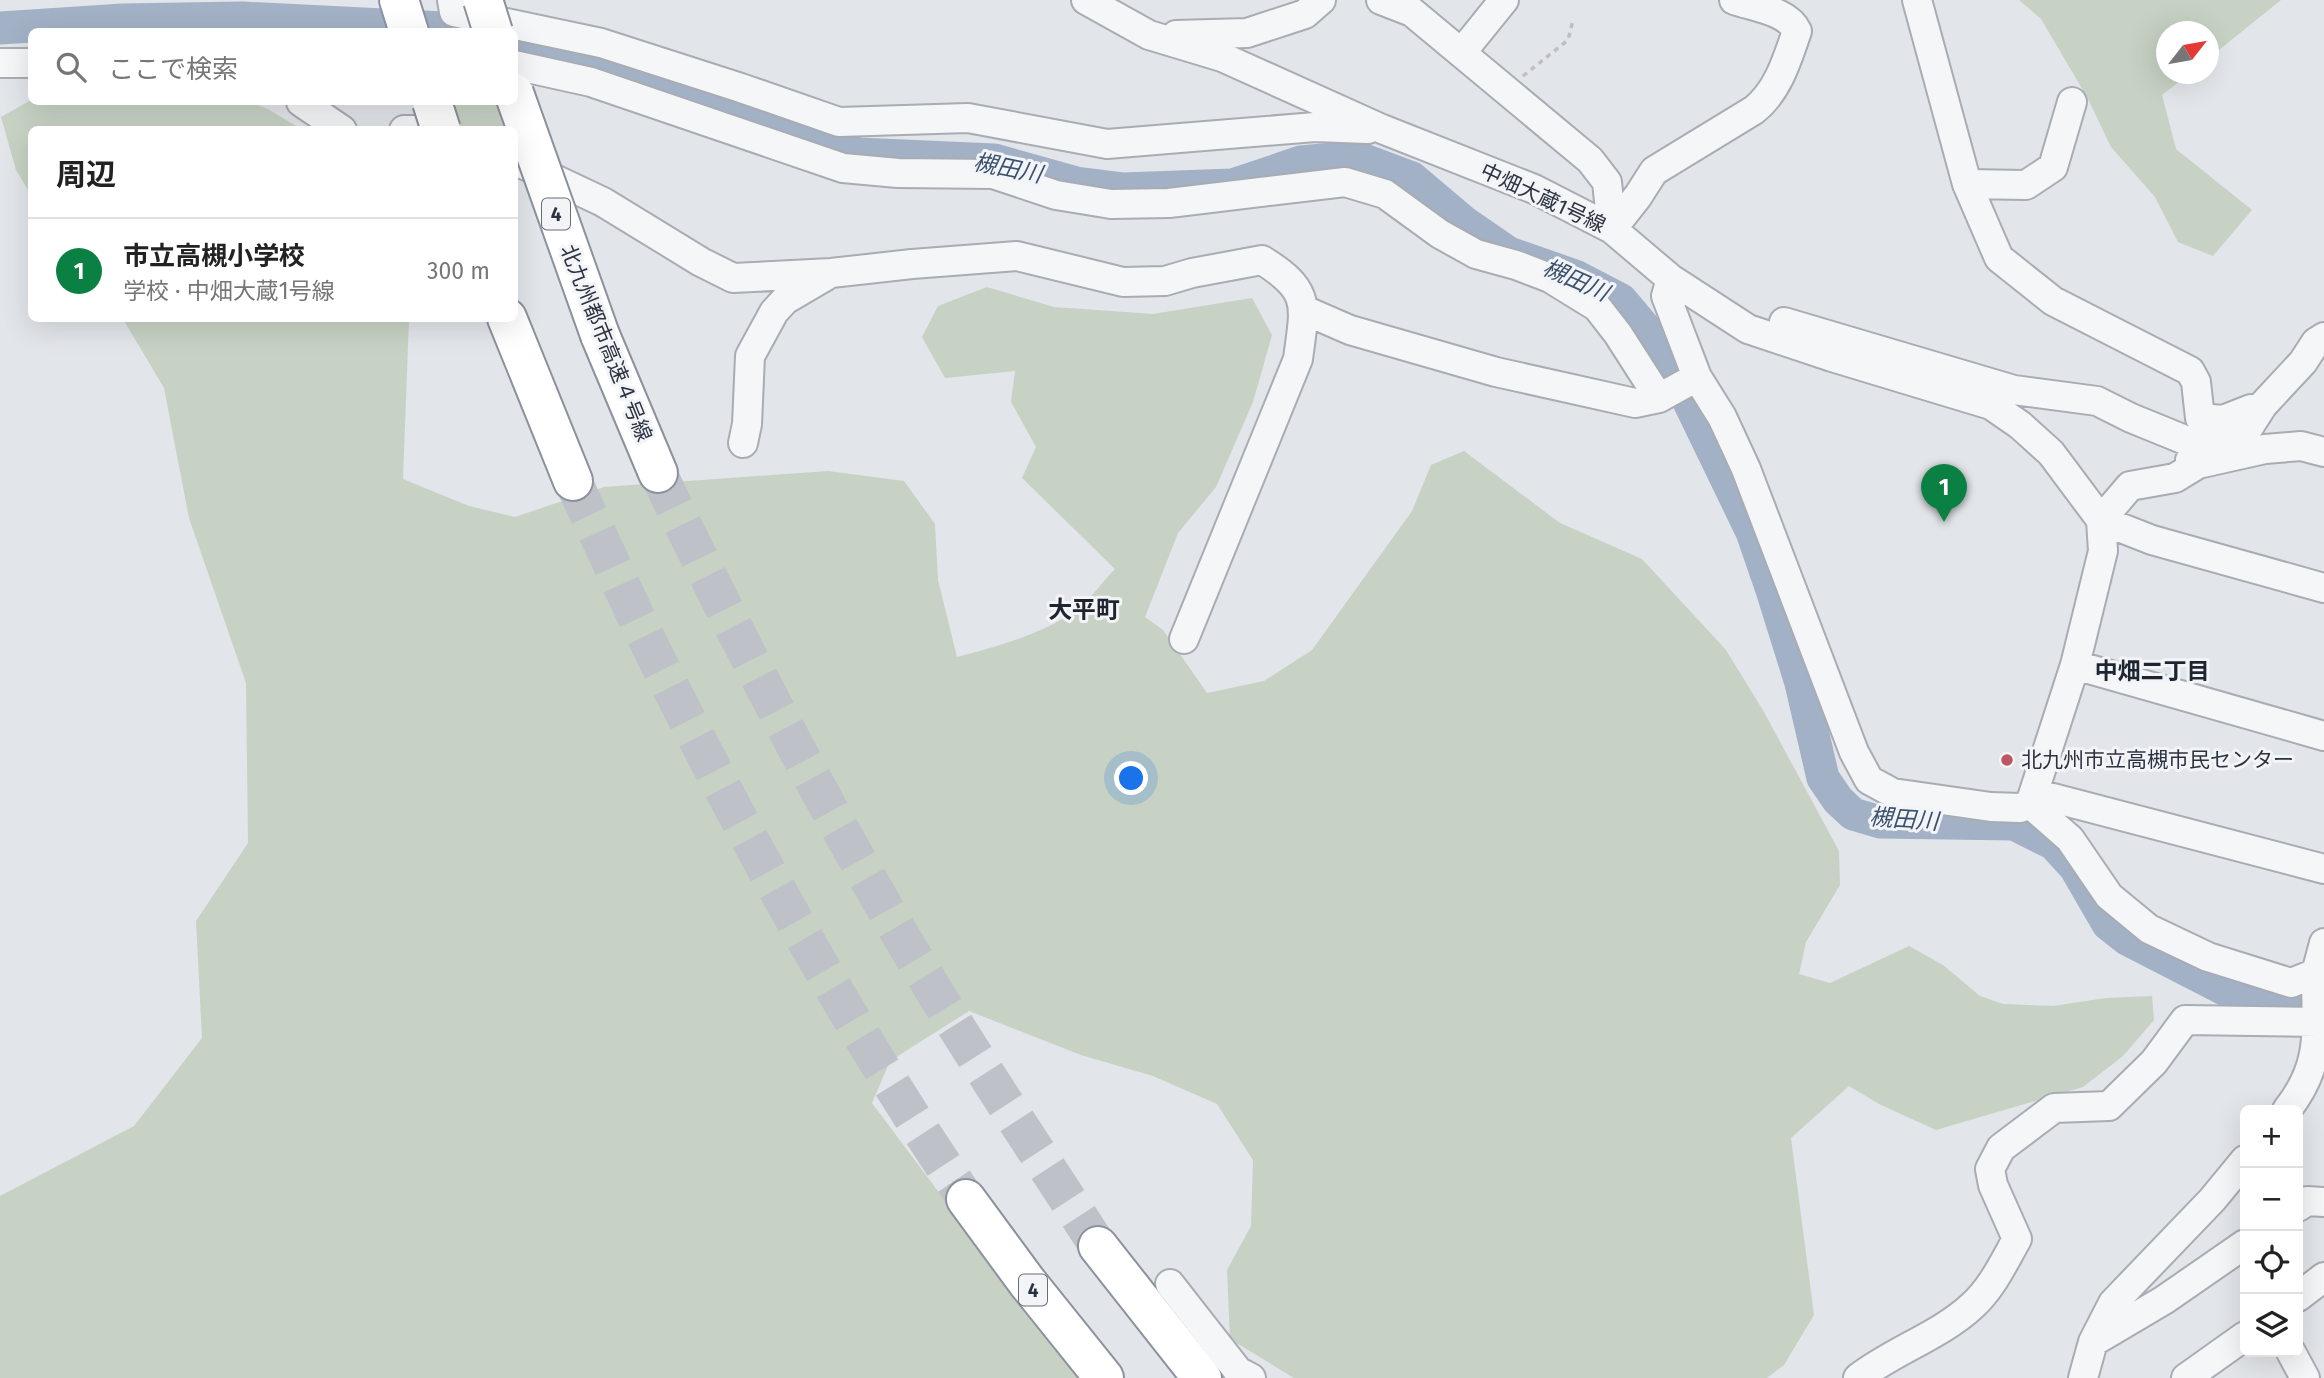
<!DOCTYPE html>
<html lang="ja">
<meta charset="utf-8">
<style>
:root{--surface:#fff;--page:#f2f2f2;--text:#222;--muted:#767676;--line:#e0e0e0;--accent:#0b8043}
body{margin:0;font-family:"Fira Sans","Noto Sans JP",sans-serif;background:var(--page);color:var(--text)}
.controls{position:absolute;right:21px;bottom:21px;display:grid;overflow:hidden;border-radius:10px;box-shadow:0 7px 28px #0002}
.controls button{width:63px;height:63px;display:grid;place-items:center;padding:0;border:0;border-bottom:2px solid var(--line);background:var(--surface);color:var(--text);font:35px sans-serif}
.compass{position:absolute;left:2156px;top:21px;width:63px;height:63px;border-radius:50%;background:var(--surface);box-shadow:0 7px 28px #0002;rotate:59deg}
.you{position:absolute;left:1132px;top:779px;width:24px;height:24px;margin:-18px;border:5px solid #fff;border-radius:50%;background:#1a73e8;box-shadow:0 0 0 10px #1a73e833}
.badge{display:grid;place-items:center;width:46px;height:46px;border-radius:50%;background:var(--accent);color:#fff;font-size:23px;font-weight:700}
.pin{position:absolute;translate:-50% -58px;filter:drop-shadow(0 2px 4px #0008)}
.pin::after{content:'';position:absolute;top:37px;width:24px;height:21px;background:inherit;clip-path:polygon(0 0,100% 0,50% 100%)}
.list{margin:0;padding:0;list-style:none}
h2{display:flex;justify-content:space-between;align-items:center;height:91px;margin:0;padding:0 28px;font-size:30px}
h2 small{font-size:23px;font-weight:400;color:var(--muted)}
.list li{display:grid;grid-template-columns:46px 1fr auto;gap:21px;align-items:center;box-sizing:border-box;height:105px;padding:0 28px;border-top:2px solid var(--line)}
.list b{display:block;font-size:26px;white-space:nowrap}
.list p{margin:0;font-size:23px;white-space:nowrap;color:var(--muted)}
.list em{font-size:23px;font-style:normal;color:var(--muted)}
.icon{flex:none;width:38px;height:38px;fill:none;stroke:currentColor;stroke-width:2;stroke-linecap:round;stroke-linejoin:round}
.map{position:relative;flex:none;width:2324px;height:1378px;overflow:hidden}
.search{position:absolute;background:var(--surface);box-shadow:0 7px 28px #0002;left:28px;top:28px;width:490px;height:77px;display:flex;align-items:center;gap:18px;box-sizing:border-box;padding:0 24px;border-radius:10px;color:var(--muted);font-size:26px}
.panel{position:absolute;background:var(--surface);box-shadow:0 7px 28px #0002;left:28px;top:126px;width:490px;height:196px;border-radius:10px}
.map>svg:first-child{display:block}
.green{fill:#c7d2c4}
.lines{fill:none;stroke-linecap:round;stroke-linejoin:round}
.river{stroke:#a2b1c5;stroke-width:33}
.highway-tunnel{stroke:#bec1c7;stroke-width:38;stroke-dasharray:38 19;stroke-linecap:butt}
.minor-casing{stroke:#a8acb3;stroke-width:32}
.highway-casing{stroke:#8b929e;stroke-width:42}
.path{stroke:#bdbfc4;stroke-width:3.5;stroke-dasharray:5 5;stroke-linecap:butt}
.minor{stroke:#f5f6f8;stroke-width:28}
.highway{stroke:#fff;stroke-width:38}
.highway-bridge-casing{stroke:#8b929e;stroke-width:42;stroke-linecap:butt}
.highway-bridge{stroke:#fff;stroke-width:38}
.poi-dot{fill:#bf5762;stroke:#f2f4f7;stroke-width:2.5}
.labels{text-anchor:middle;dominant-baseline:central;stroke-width:6;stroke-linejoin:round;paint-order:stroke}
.shield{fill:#f2f4f7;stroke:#676c76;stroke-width:2}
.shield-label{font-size:19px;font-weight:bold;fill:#2c323f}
.street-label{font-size:21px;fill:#2c323f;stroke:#f2f4f7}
.poi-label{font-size:21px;fill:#2c323f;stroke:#f2f4f7;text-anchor:start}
.water-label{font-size:23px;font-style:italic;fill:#3b506e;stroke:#f2f4f7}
.neighbourhood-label{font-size:23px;font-weight:bold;fill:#1e2430;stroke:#f2f4f7}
.quarter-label{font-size:24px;font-weight:bold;fill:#1e2430;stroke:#f2f4f7}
</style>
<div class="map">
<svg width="2324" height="1378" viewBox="0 0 2324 1378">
<rect width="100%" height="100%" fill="#e2e5e9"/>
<!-- green -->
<path class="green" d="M2019 0H2281L2209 58 2208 32H2166V74H2189L2162 95 2176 149 2252 210 2213 256 2178 242 2155 197 2111 147 2087 97 2041 19Z
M31 100 32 102H248L268 109 301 129 32 130 31 195 16 170 1 117Z
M445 102H503L511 129H463L454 125Z
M987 287 1054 307 1153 314 1252 298 1272 335 1253 402 1216 487 1178 533 1145 617 1163 630 1207 693 1264 681 1312 650 1412 511 1431 465 1464 451 1560 523 1642 559 1726 650 1764 712 1839 851 1840 885 1806 942 1799 974 1830 983 1909 946 1943 965 1980 996 2003 1004 2053 1006 2106 998 2152 996 2154 1020 2123 1056 2083 1087 1936 1130 1879 1104 1849 1086 1791 1138 1814 1315 1784 1365 1767 1378H1294L1230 1339 1227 1270 1251 1226 1253 1160 1217 1104 1153 1076 1081 1055 969 1011 890 1061 872 1103 1078 1378H0V1196L134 1126 202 1038 196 921 248 843 246 683 189 518 164 388 123 319H409L403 479 469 506 515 517 604 487 828 471 904 481 935 524 938 580 957 657C996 647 1051 632 1082 605 1094 595 1104 580 1115 569L1022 478 1036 447 1011 402 1015 371 945 378 922 337 938 306Z"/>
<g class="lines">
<!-- river -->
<path class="river" d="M0 28 123 20 243 18 443 28 458 32
M514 45 663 83 858 154 994 160 1076 183 1124 189 1233 185 1301 162 1356 157 1412 178 1464 222 1509 253 1575 276 1621 300 1665 352 1752 532 1773 593 1801 683 1823 778 1838 800 1853 814 1880 822 2014 824 2054 844 2075 867 2108 924 2127 939 2234 994 2297 1007 2324 994"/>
<!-- highway-tunnel -->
<path class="highway-tunnel" d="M658 473C732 628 810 780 897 929 960 1037 1030 1141 1098 1246
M573 481C602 542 629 604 659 664 751 848 850 1028 966 1199"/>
<defs>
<path id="minor" d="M452 0 454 12 601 43 741 88 839 122 968 118 1107 144 1315 127 1368 129
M1086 0 1149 35 1222 57 1382 129 1534 189 1612 229 1671 279 1748 329 1832 357 1991 405 2020 425 2051 453 2101 520 2152 540 2324 588
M1381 0 1412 12 1590 160 1607 182 1612 229
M1917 0 1967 184 1999 258 2053 301 2190 371 2196 382 2200 418 2223 420 2251 409
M1176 35 1247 33 1305 14 1321 0
M1462 52 1504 0
M0 63H32
M514 65 591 82 843 168 898 173 993 174 1056 195 1111 204 1169 203 1345 182 1385 194 1440 234 1476 254 1516 265 1550 278 1597 307 1618 334 1659 398
M301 102 342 130
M404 130H428
M514 160 603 202 701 262 733 278 831 273 912 264 1017 256 1123 282 1165 281 1192 273 1262 260C1312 291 1305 305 1298 359L1184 639
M1967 184 2026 185 2053 167 2072 102
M1612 229 1638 196 1654 171 1754 110C1778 91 1787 60 1797 31 1788 11 1754 7 1734 0
M1671 279 1666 296 1697 377 1722 417 1746 469 1854 752 1869 780 1893 793 1991 807 2020 808 2030 804
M1304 310 1350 330 1496 372 1635 403 1659 398 1697 377
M1784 322 2014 390 2097 401 2131 418 2190 442 2210 443 2249 427 2263 405 2303 362 2316 342 2324 337
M743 443 747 424 750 356 774 312 785 300 826 276
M2190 460 2198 464 2265 449 2301 446 2324 452
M2075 665 2324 736
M2034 793 2324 869
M2030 804 2075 665 2103 551 2101 520 2130 486 2175 478 2198 464
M2030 804 2070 839 2109 896 2149 929 2208 957 2291 983 2316 973 2324 943
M2287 1110C2324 1063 2316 1029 2316 973L2324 964
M2298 1207 2307 1201 2324 1202
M1170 1284 1238 1371 1251 1378
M2298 1297 2324 1277
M2093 1342 2164 1300 2245 1244
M2291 1352 2305 1378
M1858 1378C1893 1351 1941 1335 1972 1306 1992 1288 2004 1262 2017 1239L1993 1185 1990 1169 2001 1148 2054 1108 2109 1106 2154 1062 2185 1020 2317 1022
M2083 1378 2093 1342 2113 1303 2212 1200 2245 1160
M2186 1378 2245 1336"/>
<path id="highway" d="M399 0 409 32
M507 318 573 481
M600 335 658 473
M966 1199 1027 1282 1104 1378
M1098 1246 1202 1378"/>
</defs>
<!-- minor casing -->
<use href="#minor" class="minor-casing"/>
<!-- highway casing -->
<use href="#highway" class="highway-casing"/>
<!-- path -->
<path class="path" d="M1523 76 1568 40 1573 20"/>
<!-- minor -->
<use href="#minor" class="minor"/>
<!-- highway -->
<use href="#highway" class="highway"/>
<defs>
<path id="highway-bridge" d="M483 0 493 32
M514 93 600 335
M432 102 441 130"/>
</defs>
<!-- highway-bridge casing -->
<use href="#highway-bridge" class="highway-bridge-casing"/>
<!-- highway-bridge -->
<use href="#highway-bridge" class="highway-bridge"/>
</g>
<!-- markers -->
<circle class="poi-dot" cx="2007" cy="760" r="7"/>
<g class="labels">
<!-- shield labels -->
<g class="shield">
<rect x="542" y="198.5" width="28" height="31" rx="5"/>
<rect x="1019" y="1274.5" width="28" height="31" rx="5"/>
</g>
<g class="shield-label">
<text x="556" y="214">4</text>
<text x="1033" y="1290">4</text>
</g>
<!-- street labels -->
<g class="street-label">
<text transform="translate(1543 198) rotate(25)">中畑大蔵1号線</text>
<text transform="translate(606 343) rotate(68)">北九州都市高速４号線</text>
</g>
<!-- poi labels -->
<g class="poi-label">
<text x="2021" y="760">北九州市立高槻市民センター</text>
</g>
<!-- water labels -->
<g class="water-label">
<text transform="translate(1008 168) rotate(11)">槻田川</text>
<text transform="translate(1576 280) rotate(24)">槻田川</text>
<text transform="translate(1904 819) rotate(4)">槻田川</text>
</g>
<!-- neighbourhood labels -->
<g class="neighbourhood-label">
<text x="2152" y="671">中畑二丁目</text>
</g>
<!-- quarter labels -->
<g class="quarter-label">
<text x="1084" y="610">大平町</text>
</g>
</g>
</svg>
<div class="controls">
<button>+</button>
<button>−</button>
<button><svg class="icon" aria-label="locate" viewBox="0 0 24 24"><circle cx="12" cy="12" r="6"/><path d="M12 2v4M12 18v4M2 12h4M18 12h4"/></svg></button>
<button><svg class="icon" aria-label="layers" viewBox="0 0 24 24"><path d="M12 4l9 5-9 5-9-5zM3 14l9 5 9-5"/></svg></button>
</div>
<svg class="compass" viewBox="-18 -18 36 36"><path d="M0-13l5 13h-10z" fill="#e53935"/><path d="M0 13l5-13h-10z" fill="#767676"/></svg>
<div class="you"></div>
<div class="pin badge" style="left:1944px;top:522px">1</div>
<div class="search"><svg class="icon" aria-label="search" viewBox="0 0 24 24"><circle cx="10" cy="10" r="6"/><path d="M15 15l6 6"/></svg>ここで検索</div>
<section class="panel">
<h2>周辺<small></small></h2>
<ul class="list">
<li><span class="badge">1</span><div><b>市立高槻小学校</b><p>学校 · 中畑大蔵1号線</p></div><em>300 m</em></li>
</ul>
</section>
</div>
